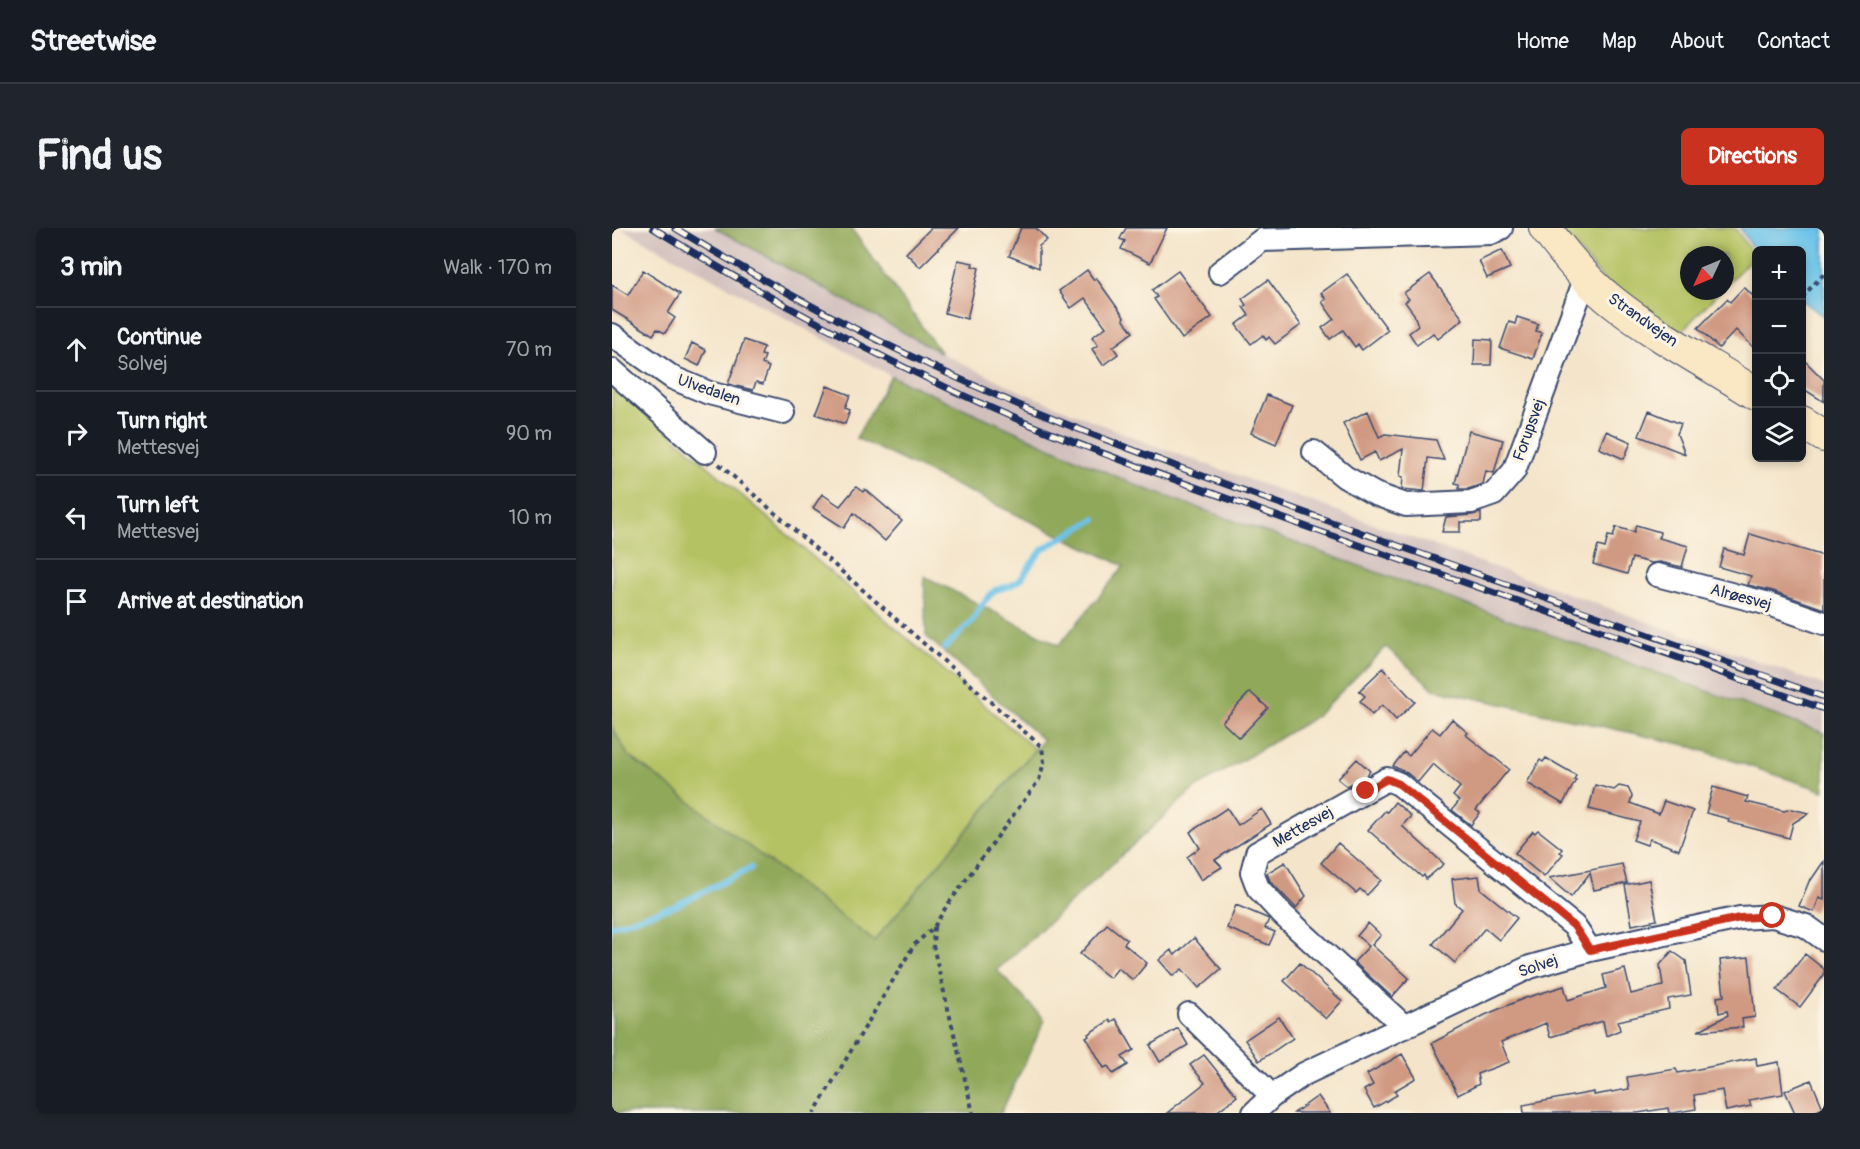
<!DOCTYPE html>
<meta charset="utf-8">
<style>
:root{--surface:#171b24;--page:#20242c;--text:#f1f3f6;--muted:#9ea1a6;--line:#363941;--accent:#c8321e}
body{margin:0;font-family:Pangolin,sans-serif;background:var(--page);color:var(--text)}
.controls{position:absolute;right:18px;top:18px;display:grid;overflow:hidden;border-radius:9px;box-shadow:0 3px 9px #0003}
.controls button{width:54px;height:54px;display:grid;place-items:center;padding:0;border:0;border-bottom:2px solid var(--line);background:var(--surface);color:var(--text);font:30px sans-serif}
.compass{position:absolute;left:1068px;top:18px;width:54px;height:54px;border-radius:50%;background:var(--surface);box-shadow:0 3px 9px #0003;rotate:226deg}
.stop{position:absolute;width:18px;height:18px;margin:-14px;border:4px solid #c8321e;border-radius:50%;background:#fff}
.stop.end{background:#c8321e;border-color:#fff;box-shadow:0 2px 6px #0008}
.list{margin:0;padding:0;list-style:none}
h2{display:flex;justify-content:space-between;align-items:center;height:78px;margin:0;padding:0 24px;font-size:26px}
h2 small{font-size:20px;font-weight:400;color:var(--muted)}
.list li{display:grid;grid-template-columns:39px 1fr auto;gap:18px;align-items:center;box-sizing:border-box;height:84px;padding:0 24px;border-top:2px solid var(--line)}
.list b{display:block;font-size:22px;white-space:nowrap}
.list p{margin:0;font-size:20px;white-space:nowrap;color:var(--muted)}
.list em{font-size:20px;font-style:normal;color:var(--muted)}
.icon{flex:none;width:33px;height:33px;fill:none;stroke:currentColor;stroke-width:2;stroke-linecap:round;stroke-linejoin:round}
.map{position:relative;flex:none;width:1212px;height:885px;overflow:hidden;border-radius:9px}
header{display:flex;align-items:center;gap:36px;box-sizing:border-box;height:84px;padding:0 30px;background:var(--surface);border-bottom:2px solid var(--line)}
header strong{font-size:28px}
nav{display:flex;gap:33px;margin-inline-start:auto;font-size:21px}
.intro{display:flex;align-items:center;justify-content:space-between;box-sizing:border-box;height:144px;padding:0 36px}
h1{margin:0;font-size:42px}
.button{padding:15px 27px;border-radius:9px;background:var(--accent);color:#fff;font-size:21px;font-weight:700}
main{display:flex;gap:36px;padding:0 36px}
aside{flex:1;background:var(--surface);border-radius:9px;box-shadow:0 3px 9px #0003}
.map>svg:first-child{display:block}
.industrial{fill:#d1bfbd}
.green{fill:#b5c264;stroke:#687861;stroke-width:1.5}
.forest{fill:#90a85a;stroke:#566c5c;stroke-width:1.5}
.water{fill:#6bc3e9;stroke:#4379a4;stroke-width:1.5}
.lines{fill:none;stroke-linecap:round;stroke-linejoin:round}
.stream{stroke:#6bc3e9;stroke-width:6}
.building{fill:#d09982}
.street-casing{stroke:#3c4a6e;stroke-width:26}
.secondary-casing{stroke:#3c4a6e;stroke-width:34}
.path{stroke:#3c4a6e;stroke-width:4;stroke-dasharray:4.5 4.5;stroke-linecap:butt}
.street{stroke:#fff;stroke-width:22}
.secondary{stroke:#fae7c3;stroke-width:32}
.rail-casing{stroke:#1b2f5e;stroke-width:7}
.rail{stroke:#fcf5e5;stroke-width:4.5;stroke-dasharray:14;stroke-linecap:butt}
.route{stroke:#c8321e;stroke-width:8}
.labels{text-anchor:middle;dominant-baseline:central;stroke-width:6;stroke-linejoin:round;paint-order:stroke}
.street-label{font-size:16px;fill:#1b2f5e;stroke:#fcf5e5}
</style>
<header>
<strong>Streetwise</strong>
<nav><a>Home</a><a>Map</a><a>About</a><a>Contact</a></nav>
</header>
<div class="intro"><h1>Find us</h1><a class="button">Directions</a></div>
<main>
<aside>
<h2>3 min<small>Walk · 170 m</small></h2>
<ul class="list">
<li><svg class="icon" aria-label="ahead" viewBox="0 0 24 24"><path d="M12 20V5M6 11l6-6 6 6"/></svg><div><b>Continue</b><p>Solvej</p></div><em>70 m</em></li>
<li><svg class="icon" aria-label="right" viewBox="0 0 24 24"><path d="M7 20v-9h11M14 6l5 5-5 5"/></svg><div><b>Turn right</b><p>Mettesvej</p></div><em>90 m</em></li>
<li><svg class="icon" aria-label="left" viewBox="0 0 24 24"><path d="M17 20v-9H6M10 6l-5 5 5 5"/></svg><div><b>Turn left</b><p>Mettesvej</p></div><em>10 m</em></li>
<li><svg class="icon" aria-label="arrive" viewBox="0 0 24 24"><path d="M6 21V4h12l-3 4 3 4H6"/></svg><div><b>Arrive at destination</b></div></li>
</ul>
</aside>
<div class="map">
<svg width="1212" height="885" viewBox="0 0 1212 885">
<rect width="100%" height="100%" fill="#fcf5e5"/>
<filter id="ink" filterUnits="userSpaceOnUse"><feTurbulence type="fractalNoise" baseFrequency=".0167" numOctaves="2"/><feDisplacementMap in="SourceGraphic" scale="12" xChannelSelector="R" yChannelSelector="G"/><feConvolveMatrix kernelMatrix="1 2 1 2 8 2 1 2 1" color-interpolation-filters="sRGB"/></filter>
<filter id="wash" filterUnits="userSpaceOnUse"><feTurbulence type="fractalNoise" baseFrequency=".008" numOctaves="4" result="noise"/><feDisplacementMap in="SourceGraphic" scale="24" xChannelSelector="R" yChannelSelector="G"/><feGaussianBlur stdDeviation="1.35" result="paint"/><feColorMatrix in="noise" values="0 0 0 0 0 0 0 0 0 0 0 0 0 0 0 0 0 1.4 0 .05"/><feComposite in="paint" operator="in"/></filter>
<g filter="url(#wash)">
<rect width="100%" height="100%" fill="#f4e5ca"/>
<!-- industrial -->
<path class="industrial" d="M9 0H103L329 125 412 165 538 216 1212 457V505L528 259 279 148Z"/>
<!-- green -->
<path class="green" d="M947 0H1123L1142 28 1113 58V27H1077V63H1108L1065 108 995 56Z
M0 155 423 521 262 713 16 527 0 499Z"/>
<!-- forest -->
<path class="forest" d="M103 0H239L329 125Z
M279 148 528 259 1212 505V563L1074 517 822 461 774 419 705 488 583 560 385 742 433 792 389 885H0V499L16 527 262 713 431 512 314 408 312 348 447 417 512 338 244 210Z"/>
<!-- water -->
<path class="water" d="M1128 0H1212V89L1190 72V22H1144V25Z"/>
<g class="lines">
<!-- stream -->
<path class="stream" d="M333 420 360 393 371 375 383 362 398 358 409 351 419 336 431 321 483 291
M0 698 63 678 139 640"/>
</g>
<g id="blocks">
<!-- building -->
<path class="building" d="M319 0H347L308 39 294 25Z
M409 0H424L435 12 427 18V40L397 28Z
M514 0H555L538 35 509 21 513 13 508 11Z
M890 22 898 40 875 50 867 33Z
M346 32 361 35 360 38 367 40 355 91 333 85Z
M31 42 68 66 56 85 63 90 53 105 45 101 41 107 0 82V57L16 67Z
M475 42 482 52 484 50 512 89 511 91 521 104 501 119 506 126 491 137 480 121 486 117 480 109 494 99 473 70 459 80 447 63Z
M566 43 600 89 570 111 542 71 545 69 540 62Z
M735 46 776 102 750 122 746 116 743 119 731 102 718 111 710 100 722 91 710 74 714 71 709 65Z
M818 46 851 91 826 111 821 105 805 117 797 105 806 98 802 86 793 74 797 71 792 65Z
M656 52 689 97 663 116 657 109 654 112 651 107 639 116 624 97 637 87 631 79 634 77 630 71Z
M1132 59 1144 71V122L1124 102 1107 120 1086 100 1115 71 1118 74Z
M905 89 926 96 924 103 930 105 921 131 888 120 897 94 903 96Z
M863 111 880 112 879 137H862Z
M132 112 152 119 149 127 153 128 150 136 157 139 151 156 144 154 141 162 116 156Z
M80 115 94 122 87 138 73 131Z
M1190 130 1212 152V174L1190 160Z
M215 158 238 167 233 180 238 182 233 196 204 186Z
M655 167 680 177 664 216 639 205Z
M756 183 767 209 773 206 824 212 832 232 816 230 812 263 790 261 791 249 788 248 791 221 767 233 763 224 748 232 731 195Z
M1037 183 1069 196 1065 206 1073 226 1027 208Z
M857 203 891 212 882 245 874 243 871 256 856 261H847V256L843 255Z
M994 203 1019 214 1012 231 987 220Z
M244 259 251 264 253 261 290 293 273 313 242 285 232 300 201 280 210 266 228 278Z
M869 285V294H848V304H830L834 289 860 287Z
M1024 297 1048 304 1047 310 1076 318 1070 339 1048 334 1039 335 1020 330 1015 346 981 336 986 318 993 320 996 308 1001 309 1004 299 1022 304Z
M1138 306 1212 328V381L1161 363 1136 357 1139 348 1107 339 1112 321 1132 327Z
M771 440 803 474 784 492 770 477 760 487 748 473 753 468 747 463Z
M638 464 656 480 627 510 610 494Z
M840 491 856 505 854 507 897 541 864 582 868 585 859 597 840 582 847 573 841 568 848 559 821 536 806 554 795 545 781 538 792 524 797 528 820 500 828 506Z
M934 530 964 547 962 552H964L951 576 915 555 928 532 931 534Z
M745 531 758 543 754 548 735 558 726 551Z
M983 557 1002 562 1007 558 1016 560 1020 568 1018 575 1047 586 1052 573 1081 583 1067 622 1038 611 1035 617 1021 612 1028 594 977 581Z
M1101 559 1136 569 1134 574 1172 583 1179 581 1197 585 1181 595 1177 610 1116 594 1117 591 1094 585Z
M783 574 799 588 790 598 832 636 814 651 812 647 810 649 756 602 773 583 775 584Z
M615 580 626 597 650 581 659 596 603 632 610 639 589 652 575 629 588 620 578 604Z
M926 602 950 621 948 624 951 626 932 649 903 625 921 603 923 605Z
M726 615 769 652 755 667 748 661 744 665 709 635Z
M1212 633V672L1207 670 1202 684 1187 678 1198 651 1199 652Z
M673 634 694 668 684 680 658 653 655 645Z
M1010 636 1015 655 982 662 978 645 959 669 937 650Z
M867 648 869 661 905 690 887 712 873 700 843 735 821 716 850 681 843 675 840 651Z
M1037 652 1045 692 1020 697 1013 657Z
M624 677 657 691 653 700 663 704 657 717 615 700Z
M756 695 769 707 760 717 797 750 780 769 742 734 757 718 745 708Z
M495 696 515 712 512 716 535 735 521 752 506 740 498 750 468 726Z
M582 710 609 741 587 760 570 741 561 748 547 732 559 722 563 727Z
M1060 723 1074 733 1079 767 1056 771 1057 781 1006 793 1008 802 994 808 991 793 938 809 934 795 889 814 897 834 865 846 867 856 846 867 820 815 873 787 913 770 952 758 956 772 994 760 991 747 1013 741 1019 766 1051 758 1048 737Z
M1193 726 1212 741V747L1188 779 1165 762Z
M1137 729 1143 789 1130 791 1131 799 1086 803 1116 787 1115 783 1107 785 1105 769 1112 768 1108 732Z
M688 735 730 773 714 791 672 753Z
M667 789 681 810 647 833 633 812Z
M504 791 522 822 510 829 516 837 501 846 496 838 492 840 474 809 477 808 476 806 498 792 499 794Z
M566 800 576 817 548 834 538 817Z
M790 826 804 850 782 863 785 867 762 880 752 862 761 857 755 846Z
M592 827 625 868 603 885H555L593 855 578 837Z
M1144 830 1145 838 1167 834 1171 866 1137 872 1139 878 1114 883 1110 862 1082 867 1084 881 1061 885H1057L1056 880 1026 885H912L911 877 982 864V867L1017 861 1015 849 1064 841 1066 845Z
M1199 852 1211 880 1200 885H1183L1173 863Z
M706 868 718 885H682Z"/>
</g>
</g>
<g filter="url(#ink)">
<use href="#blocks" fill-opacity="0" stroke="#3c4a6e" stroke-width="1.5"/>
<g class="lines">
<defs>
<path id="street" d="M608 44 650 12 879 5 889 0
M0 107 61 150 97 165 171 184
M0 142 93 224
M702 224 733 249 763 266 794 277 859 274 882 266 902 243 974 49
M1045 347 1157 376 1212 395
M577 786 660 868
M793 799 671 687 646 660 640 644 645 625 775 551 787 556 962 698 978 722
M642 885 660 868 692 846 918 739 978 722 1128 690 1161 688 1194 698 1212 711"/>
<path id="secondary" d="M933 0C953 27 975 54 1001 74 1045 109 1097 136 1144 166
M1190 194 1212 208"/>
</defs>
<!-- street casing -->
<use href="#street" class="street-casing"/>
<!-- secondary casing -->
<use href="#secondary" class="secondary-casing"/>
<!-- path -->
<path class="path" d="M1190 69 1212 46
M107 236 430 519 432 534 427 552 334 679 322 699 302 717 202 885
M322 699 321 718 361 885"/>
<!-- street -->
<use href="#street" class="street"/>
<!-- secondary -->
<use href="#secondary" class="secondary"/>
<defs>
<path id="rail" d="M41 0C160 73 284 140 414 195 506 233 601 265 695 299 867 360 1040 419 1212 481
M63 0C177 69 296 131 419 182 529 227 641 266 753 306 906 360 1059 414 1212 469"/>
</defs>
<!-- rail casing -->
<use href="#rail" class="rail-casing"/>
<!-- rail -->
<use href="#rail" class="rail"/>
</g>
</g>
<g class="lines" filter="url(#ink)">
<!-- route -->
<path class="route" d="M754 563 775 551 787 556 962 698 978 722 1128 690 1161 688"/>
</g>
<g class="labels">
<!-- street labels -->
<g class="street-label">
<text transform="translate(1031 92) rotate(35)">Strandvejen</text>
<text transform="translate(97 162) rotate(19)">Ulvedalen</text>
<text transform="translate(917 202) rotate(-70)">Forupsvej</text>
<text transform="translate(1129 369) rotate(15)">Alrøesvej</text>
<text transform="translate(691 599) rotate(-30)">Mettesvej</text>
<text transform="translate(926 738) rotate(-19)">Solvej</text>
</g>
</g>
</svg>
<div class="controls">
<button>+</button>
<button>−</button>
<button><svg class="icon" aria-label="locate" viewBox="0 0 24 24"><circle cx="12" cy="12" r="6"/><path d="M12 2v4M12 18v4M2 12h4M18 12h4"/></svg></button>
<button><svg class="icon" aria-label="layers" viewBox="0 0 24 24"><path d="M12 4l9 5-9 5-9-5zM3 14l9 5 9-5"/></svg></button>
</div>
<svg class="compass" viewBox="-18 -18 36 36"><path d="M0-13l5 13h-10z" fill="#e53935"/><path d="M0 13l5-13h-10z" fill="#9ea1a6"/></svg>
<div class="stop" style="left:1161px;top:688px"></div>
<div class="stop end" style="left:754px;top:563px"></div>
</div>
</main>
